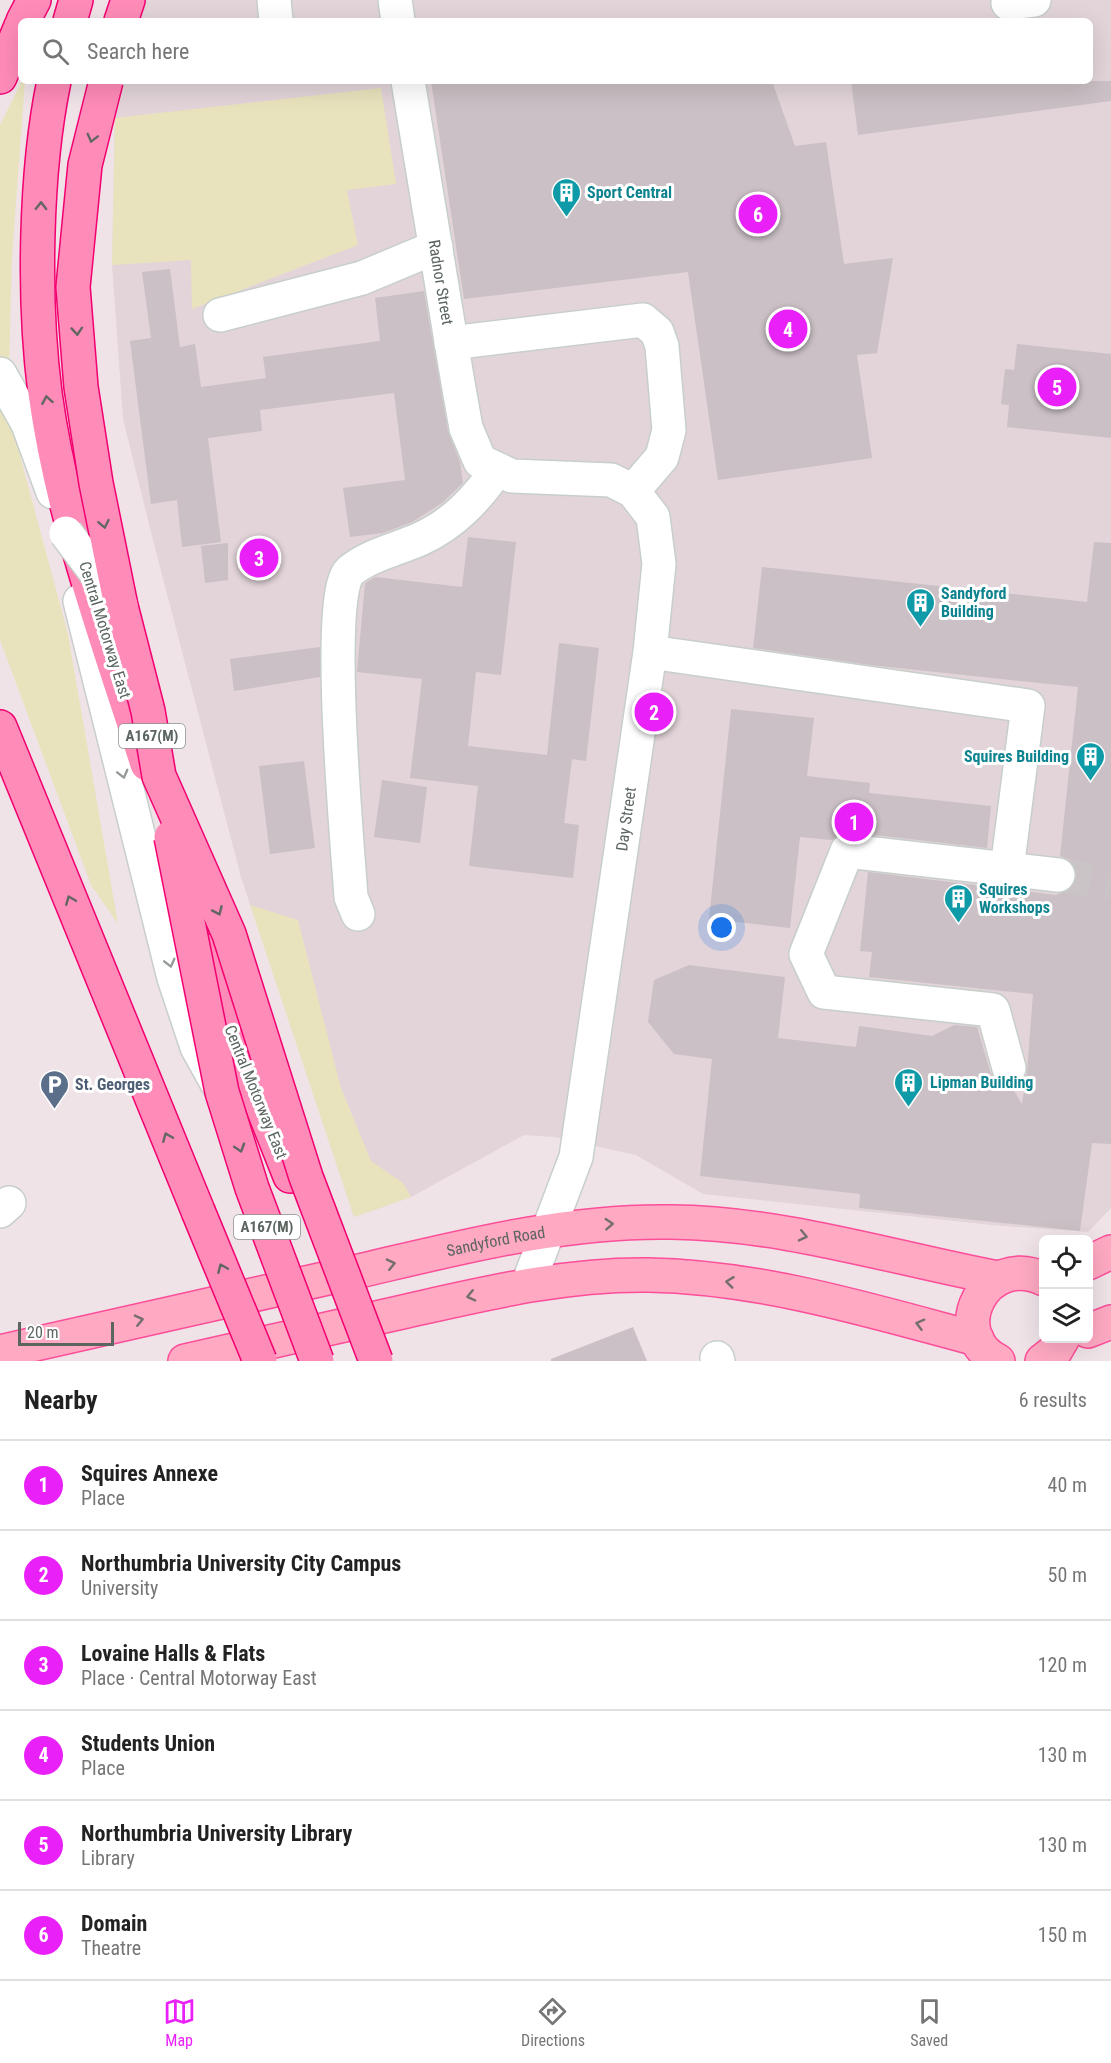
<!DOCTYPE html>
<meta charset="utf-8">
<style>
:root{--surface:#fff;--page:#f2f2f2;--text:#222;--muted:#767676;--line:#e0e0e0;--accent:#e921f8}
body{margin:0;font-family:"Roboto Condensed",sans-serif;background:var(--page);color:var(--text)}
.controls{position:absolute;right:18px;bottom:18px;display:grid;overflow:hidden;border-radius:9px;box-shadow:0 6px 24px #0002}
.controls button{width:54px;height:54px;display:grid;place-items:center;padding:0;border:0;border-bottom:2px solid var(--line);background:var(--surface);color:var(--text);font:30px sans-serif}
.scale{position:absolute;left:18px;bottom:15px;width:96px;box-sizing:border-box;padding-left:6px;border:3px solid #5b655f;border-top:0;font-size:16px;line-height:21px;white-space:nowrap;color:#5b655f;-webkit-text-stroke:4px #fff;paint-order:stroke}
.you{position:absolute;left:722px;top:928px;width:21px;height:21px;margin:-15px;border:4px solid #fff;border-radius:50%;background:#1a73e8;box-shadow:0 0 0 9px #1a73e833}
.badge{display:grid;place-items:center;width:39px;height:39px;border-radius:50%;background:var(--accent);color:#fff;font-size:20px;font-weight:700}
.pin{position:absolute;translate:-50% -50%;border:3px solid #fff;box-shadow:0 2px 6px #0006}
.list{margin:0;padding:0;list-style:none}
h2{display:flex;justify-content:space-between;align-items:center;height:78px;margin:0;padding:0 24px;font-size:26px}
h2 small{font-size:20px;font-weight:400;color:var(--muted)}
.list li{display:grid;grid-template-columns:39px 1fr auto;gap:18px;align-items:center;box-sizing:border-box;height:90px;padding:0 24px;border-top:2px solid var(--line)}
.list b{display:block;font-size:22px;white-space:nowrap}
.list p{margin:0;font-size:20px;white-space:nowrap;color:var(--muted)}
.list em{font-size:20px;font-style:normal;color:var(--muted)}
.icon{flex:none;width:33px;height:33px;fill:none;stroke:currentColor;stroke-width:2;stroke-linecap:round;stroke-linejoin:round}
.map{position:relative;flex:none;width:1111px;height:1361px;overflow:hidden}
.search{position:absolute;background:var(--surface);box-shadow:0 6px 24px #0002;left:18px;right:18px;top:18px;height:66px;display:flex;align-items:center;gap:15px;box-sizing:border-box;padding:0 21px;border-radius:9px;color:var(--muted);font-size:22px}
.sheet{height:618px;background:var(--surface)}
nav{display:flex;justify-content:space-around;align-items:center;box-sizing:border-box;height:84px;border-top:2px solid var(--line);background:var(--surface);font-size:16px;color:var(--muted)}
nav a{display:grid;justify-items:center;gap:3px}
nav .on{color:var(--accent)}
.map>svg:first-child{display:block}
.education{fill:#e2d4d9}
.green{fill:#e9e3bd}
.building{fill:#cac0c5}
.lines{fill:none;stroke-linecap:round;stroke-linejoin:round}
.minor-tunnel{stroke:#cac4c6;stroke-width:33;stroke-dasharray:33 16;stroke-linecap:butt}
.minor-casing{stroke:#c7cfcb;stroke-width:36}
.major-casing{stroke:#fd4e99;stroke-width:36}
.highway-casing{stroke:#f30070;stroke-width:36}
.minor{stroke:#fff;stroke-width:33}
.major{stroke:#ffa9c3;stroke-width:33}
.highway{stroke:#ff8bb9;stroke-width:33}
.minor-bridge-casing{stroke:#c7cfcb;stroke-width:36;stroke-linecap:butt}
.highway-bridge-casing{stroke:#f30070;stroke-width:36;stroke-linecap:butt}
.minor-bridge{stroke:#fff;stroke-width:33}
.highway-bridge{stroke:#ff8bb9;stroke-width:33}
.oneway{stroke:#636764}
.oneway2{stroke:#949b97}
.oneway3{stroke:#746f6e}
.labels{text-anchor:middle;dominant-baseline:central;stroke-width:6;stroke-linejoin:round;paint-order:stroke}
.shield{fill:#fff;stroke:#8c938f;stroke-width:1.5}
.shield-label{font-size:15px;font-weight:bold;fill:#5b655f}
.culture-label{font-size:16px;font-weight:bold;fill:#0d838f;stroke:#fff;text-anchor:start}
.street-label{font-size:16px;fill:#5b655f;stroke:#fff}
.service-label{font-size:16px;font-weight:bold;fill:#4e5e75;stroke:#fff;text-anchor:start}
</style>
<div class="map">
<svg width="1111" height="1361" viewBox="0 0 1111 1361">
<rect width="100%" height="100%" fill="#efe3e8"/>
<!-- education -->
<path class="education" d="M145 0H1111V1208L1088 1232 992 1225 703 1194 636 1155 554 1137 524 1135 411 1197 354 1217 241 877 155 548 123 419 112 265 115 118 123 81H1090V21H136Z"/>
<!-- green -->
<path class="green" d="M22 81H25L12 256 8 411 68 634 118 924 91 885 0 640V125Z
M381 88 396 184 347 190 358 245 192 309 191 260 112 265 115 118Z
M250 905 298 920 341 1088 371 1161 403 1183 411 1197 354 1217Z"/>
<!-- building -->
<path class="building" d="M431 81H772L795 146 826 142 844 264 893 258 877 353 857 355 872 458 718 480 688 272 464 299Z
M851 81H1111V101L858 135Z
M170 269 180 347 195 344 201 387 266 378 263 357 380 341 375 298 424 291 448 431 460 462 463 483 442 503 412 522 383 533 350 537 343 488 405 480 394 393 260 410 262 431 208 438 221 542 182 547 177 500 151 504 130 341 151 338 142 272Z
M1017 344 1111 354V438L1007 427 1009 405 1001 404 1005 369 1014 370Z
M468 537 516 542 501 675 476 672 468 746 547 755 559 643 599 648 586 761 572 759 564 823 579 825 573 878 469 866 478 786 410 778 422 679 357 672 365 583 375 577 462 587Z
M1094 542 1111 543V1144L1092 1143 1080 1231 859 1208 860 1194 700 1176 712 1059 674 1054 648 1022 654 980 689 965 785 977 778 1038 856 1047 859 1026 932 1036 954 1025 977 1027 991 1074 996 1082 1011 1086 1022 1104 1027 1072 1033 994 869 977 872 952 860 951 868 872 1056 895 1073 887 1077 877 1075 868 1070 860 1060 856 1078 687 870 665 753 648 762 567 1087 602Z
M228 543V580L205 583 201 546Z
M320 647V677L234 691 230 659Z
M731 709 814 718 807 776 870 783 869 793 991 806 987 848 849 832 838 835 832 840 800 837 790 928 709 919Z
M304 761 315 848 270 854 259 766Z
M382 780 427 787 420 843 374 837Z
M633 1327 647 1361H551V1359Z"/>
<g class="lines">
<!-- minor-tunnel -->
<path class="minor-tunnel" d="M1058 875 1111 883"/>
<defs>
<g id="minor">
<path d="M274 0 276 21"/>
<path d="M395 0 398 21"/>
<path d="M1008 3 1034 0"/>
<path id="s1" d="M408 81 458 383 466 428 480 461 512 476 611 480 633 491 653 517 659 564 650 652 576 1157 528 1284"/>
<path d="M220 315 362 278 436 247"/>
<path d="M451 343 643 320 657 332 662 346 669 430 662 457 633 491"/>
<path d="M0 374 28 424 53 492"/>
<path d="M80 601 174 978 197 1047 217 1083"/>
<path d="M650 652 1028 706 1007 869 847 851 806 954 824 992 993 1010 1009 1068"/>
<path d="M1007 869 1058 875"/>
<path d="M358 914 351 897C348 850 324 593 350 571 369 555 398 549 420 539 454 524 477 498 497 470"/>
<path d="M0 1211 9 1203"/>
<path d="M717 1358 718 1361"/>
</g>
<g id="major">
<path d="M1088 1263 1111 1252"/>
<path d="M1088 1331 1111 1322"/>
<path id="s2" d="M0 1352C120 1325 239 1298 359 1271 462 1247 565 1220 671 1222 782 1223 889 1257 998 1278"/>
<path d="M185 1361C259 1344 333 1328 407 1311 487 1293 565 1274 648 1275 761 1277 869 1310 977 1339"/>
<path d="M998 1361C944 1333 985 1251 1044 1279"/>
<path d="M1042 1361 1056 1350 1063 1338"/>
</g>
<path id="highway" d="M23 21 34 0
M70 21 76 0
M121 21 128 0
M0 77 21 26
M54 81C35 172 33 300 45 393 62 519 108 643 147 764
M0 727 198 1211
M206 951 227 1018 290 1176"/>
</defs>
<!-- minor casing -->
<use href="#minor" class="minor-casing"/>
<!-- major casing -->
<use href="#major" class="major-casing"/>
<!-- highway casing -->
<use href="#highway" class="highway-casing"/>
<!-- minor -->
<use href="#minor" class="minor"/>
<!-- major -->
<use href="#major" class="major"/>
<!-- highway -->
<use href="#highway" class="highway"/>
<defs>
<path id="minor-bridge" d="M66 533 121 606"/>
<path id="highway-bridge" d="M106 81 85 165 73 287 81 387 96 483 121 606 148 711 159 776 229 934 306 1177 376 1361
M171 837 222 1092 252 1188 317 1361
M198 1211 260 1361"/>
</defs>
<!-- minor-bridge casing -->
<use href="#minor-bridge" class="minor-bridge-casing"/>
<!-- highway-bridge casing -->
<use href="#highway-bridge" class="highway-bridge-casing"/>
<!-- minor-bridge -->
<use href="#minor-bridge" class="minor-bridge"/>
<!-- highway-bridge -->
<use href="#highway-bridge" class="highway-bridge"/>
</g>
<!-- one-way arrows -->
<defs><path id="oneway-chevron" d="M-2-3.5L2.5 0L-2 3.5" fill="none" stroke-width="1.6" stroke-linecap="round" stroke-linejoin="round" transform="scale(1.5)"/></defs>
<g class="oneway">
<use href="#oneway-chevron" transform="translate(92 138) rotate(104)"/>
<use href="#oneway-chevron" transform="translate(41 206) rotate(-89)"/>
<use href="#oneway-chevron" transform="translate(77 331) rotate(86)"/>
<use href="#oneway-chevron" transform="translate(47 400) rotate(-100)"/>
<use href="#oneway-chevron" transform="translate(104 524) rotate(79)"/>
<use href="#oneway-chevron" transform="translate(70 900) rotate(-112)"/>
<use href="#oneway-chevron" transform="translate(218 911) rotate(66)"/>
<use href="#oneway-chevron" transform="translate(167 1137) rotate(-112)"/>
<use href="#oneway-chevron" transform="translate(240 1148) rotate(72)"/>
<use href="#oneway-chevron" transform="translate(222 1268) rotate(-113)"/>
</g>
<g class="oneway2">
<use href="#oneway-chevron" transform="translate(123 774) rotate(76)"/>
<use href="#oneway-chevron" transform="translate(170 963) rotate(76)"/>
</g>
<g class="oneway3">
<use href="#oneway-chevron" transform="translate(609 1224) rotate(-3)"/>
<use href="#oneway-chevron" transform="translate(803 1236) rotate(13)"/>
<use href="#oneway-chevron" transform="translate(391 1264) rotate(-13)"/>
<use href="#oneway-chevron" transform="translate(730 1282) rotate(-173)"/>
<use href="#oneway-chevron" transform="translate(471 1296) rotate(167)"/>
<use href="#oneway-chevron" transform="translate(139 1320) rotate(-13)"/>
<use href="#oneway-chevron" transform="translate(920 1324) rotate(-165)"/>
</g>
<!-- icons -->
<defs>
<symbol id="building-pin" viewBox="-11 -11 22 30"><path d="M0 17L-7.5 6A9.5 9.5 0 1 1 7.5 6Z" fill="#0f9aa8" stroke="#fff"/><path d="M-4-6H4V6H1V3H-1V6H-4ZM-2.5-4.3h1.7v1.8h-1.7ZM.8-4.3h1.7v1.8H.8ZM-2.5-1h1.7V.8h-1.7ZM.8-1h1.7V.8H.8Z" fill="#fff"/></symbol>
<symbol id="parking-pin" viewBox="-11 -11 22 30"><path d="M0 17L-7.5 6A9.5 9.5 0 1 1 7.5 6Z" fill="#5c6f8a" stroke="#fff"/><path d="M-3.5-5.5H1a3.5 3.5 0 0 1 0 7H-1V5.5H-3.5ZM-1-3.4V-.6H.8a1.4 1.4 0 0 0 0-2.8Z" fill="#fff"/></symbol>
</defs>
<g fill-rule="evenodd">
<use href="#building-pin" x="550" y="176" width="33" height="45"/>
<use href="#building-pin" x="904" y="586" width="33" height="45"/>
<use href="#building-pin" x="1074" y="740" width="33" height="45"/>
<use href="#building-pin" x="942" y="882" width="33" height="45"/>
<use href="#building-pin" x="892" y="1066" width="33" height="45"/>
<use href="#parking-pin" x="38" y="1068" width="33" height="45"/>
</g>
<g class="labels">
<!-- shield labels -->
<g class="shield">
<rect x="119" y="724" width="66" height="24" rx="4.5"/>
<rect x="234" y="1215" width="66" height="24" rx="4.5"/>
</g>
<g class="shield-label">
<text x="152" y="736">A167(M)</text>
<text x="267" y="1227">A167(M)</text>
</g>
<!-- culture labels -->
<g class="culture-label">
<text x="587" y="192">Sport Central</text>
<text x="941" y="593">Sandyford<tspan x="941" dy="18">Building</tspan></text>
<text x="1069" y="756" text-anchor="end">Squires Building</text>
<text x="979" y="889">Squires<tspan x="979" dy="18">Workshops</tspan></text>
<text x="930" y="1082">Lipman Building</text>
</g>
<!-- street labels -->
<g class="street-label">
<text stroke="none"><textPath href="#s1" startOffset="204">Radnor Street</textPath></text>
<text transform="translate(105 630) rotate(73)">Central Motorway East</text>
<text transform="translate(626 819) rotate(-82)">Day Street</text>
<text transform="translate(256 1092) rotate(68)">Central Motorway East</text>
<text stroke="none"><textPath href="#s2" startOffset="508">Sandyford Road</textPath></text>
</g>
<!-- service labels -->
<g class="service-label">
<text x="75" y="1084">St. Georges</text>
</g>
</g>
</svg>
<div class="controls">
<button><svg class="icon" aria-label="locate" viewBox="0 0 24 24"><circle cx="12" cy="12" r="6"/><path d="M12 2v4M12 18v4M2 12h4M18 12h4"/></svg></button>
<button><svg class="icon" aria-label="layers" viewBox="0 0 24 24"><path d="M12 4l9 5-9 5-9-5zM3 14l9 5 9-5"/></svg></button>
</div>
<div class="scale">20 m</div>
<div class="you"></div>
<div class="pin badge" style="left:854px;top:822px">1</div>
<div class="pin badge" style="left:654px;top:712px">2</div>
<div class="pin badge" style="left:259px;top:558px">3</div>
<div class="pin badge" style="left:788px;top:329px">4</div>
<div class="pin badge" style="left:1057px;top:387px">5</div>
<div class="pin badge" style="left:758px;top:214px">6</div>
<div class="search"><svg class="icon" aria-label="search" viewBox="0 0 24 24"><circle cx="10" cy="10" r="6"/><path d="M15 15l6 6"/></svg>Search here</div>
</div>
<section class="sheet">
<h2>Nearby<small>6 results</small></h2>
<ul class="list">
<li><span class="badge">1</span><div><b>Squires Annexe</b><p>Place</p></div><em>40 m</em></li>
<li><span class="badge">2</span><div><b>Northumbria University City Campus</b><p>University</p></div><em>50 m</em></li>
<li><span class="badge">3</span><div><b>Lovaine Halls &amp; Flats</b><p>Place · Central Motorway East</p></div><em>120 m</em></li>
<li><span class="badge">4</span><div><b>Students Union</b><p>Place</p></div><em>130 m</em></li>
<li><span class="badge">5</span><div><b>Northumbria University Library</b><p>Library</p></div><em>130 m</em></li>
<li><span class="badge">6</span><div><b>Domain</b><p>Theatre</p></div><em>150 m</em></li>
</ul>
</section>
<nav>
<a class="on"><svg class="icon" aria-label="map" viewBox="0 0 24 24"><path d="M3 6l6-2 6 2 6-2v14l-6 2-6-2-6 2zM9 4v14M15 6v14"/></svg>Map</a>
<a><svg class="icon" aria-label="directions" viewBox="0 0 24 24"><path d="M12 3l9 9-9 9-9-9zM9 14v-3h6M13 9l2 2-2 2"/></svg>Directions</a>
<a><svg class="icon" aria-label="saved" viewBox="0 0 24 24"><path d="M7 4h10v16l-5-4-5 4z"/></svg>Saved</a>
</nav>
